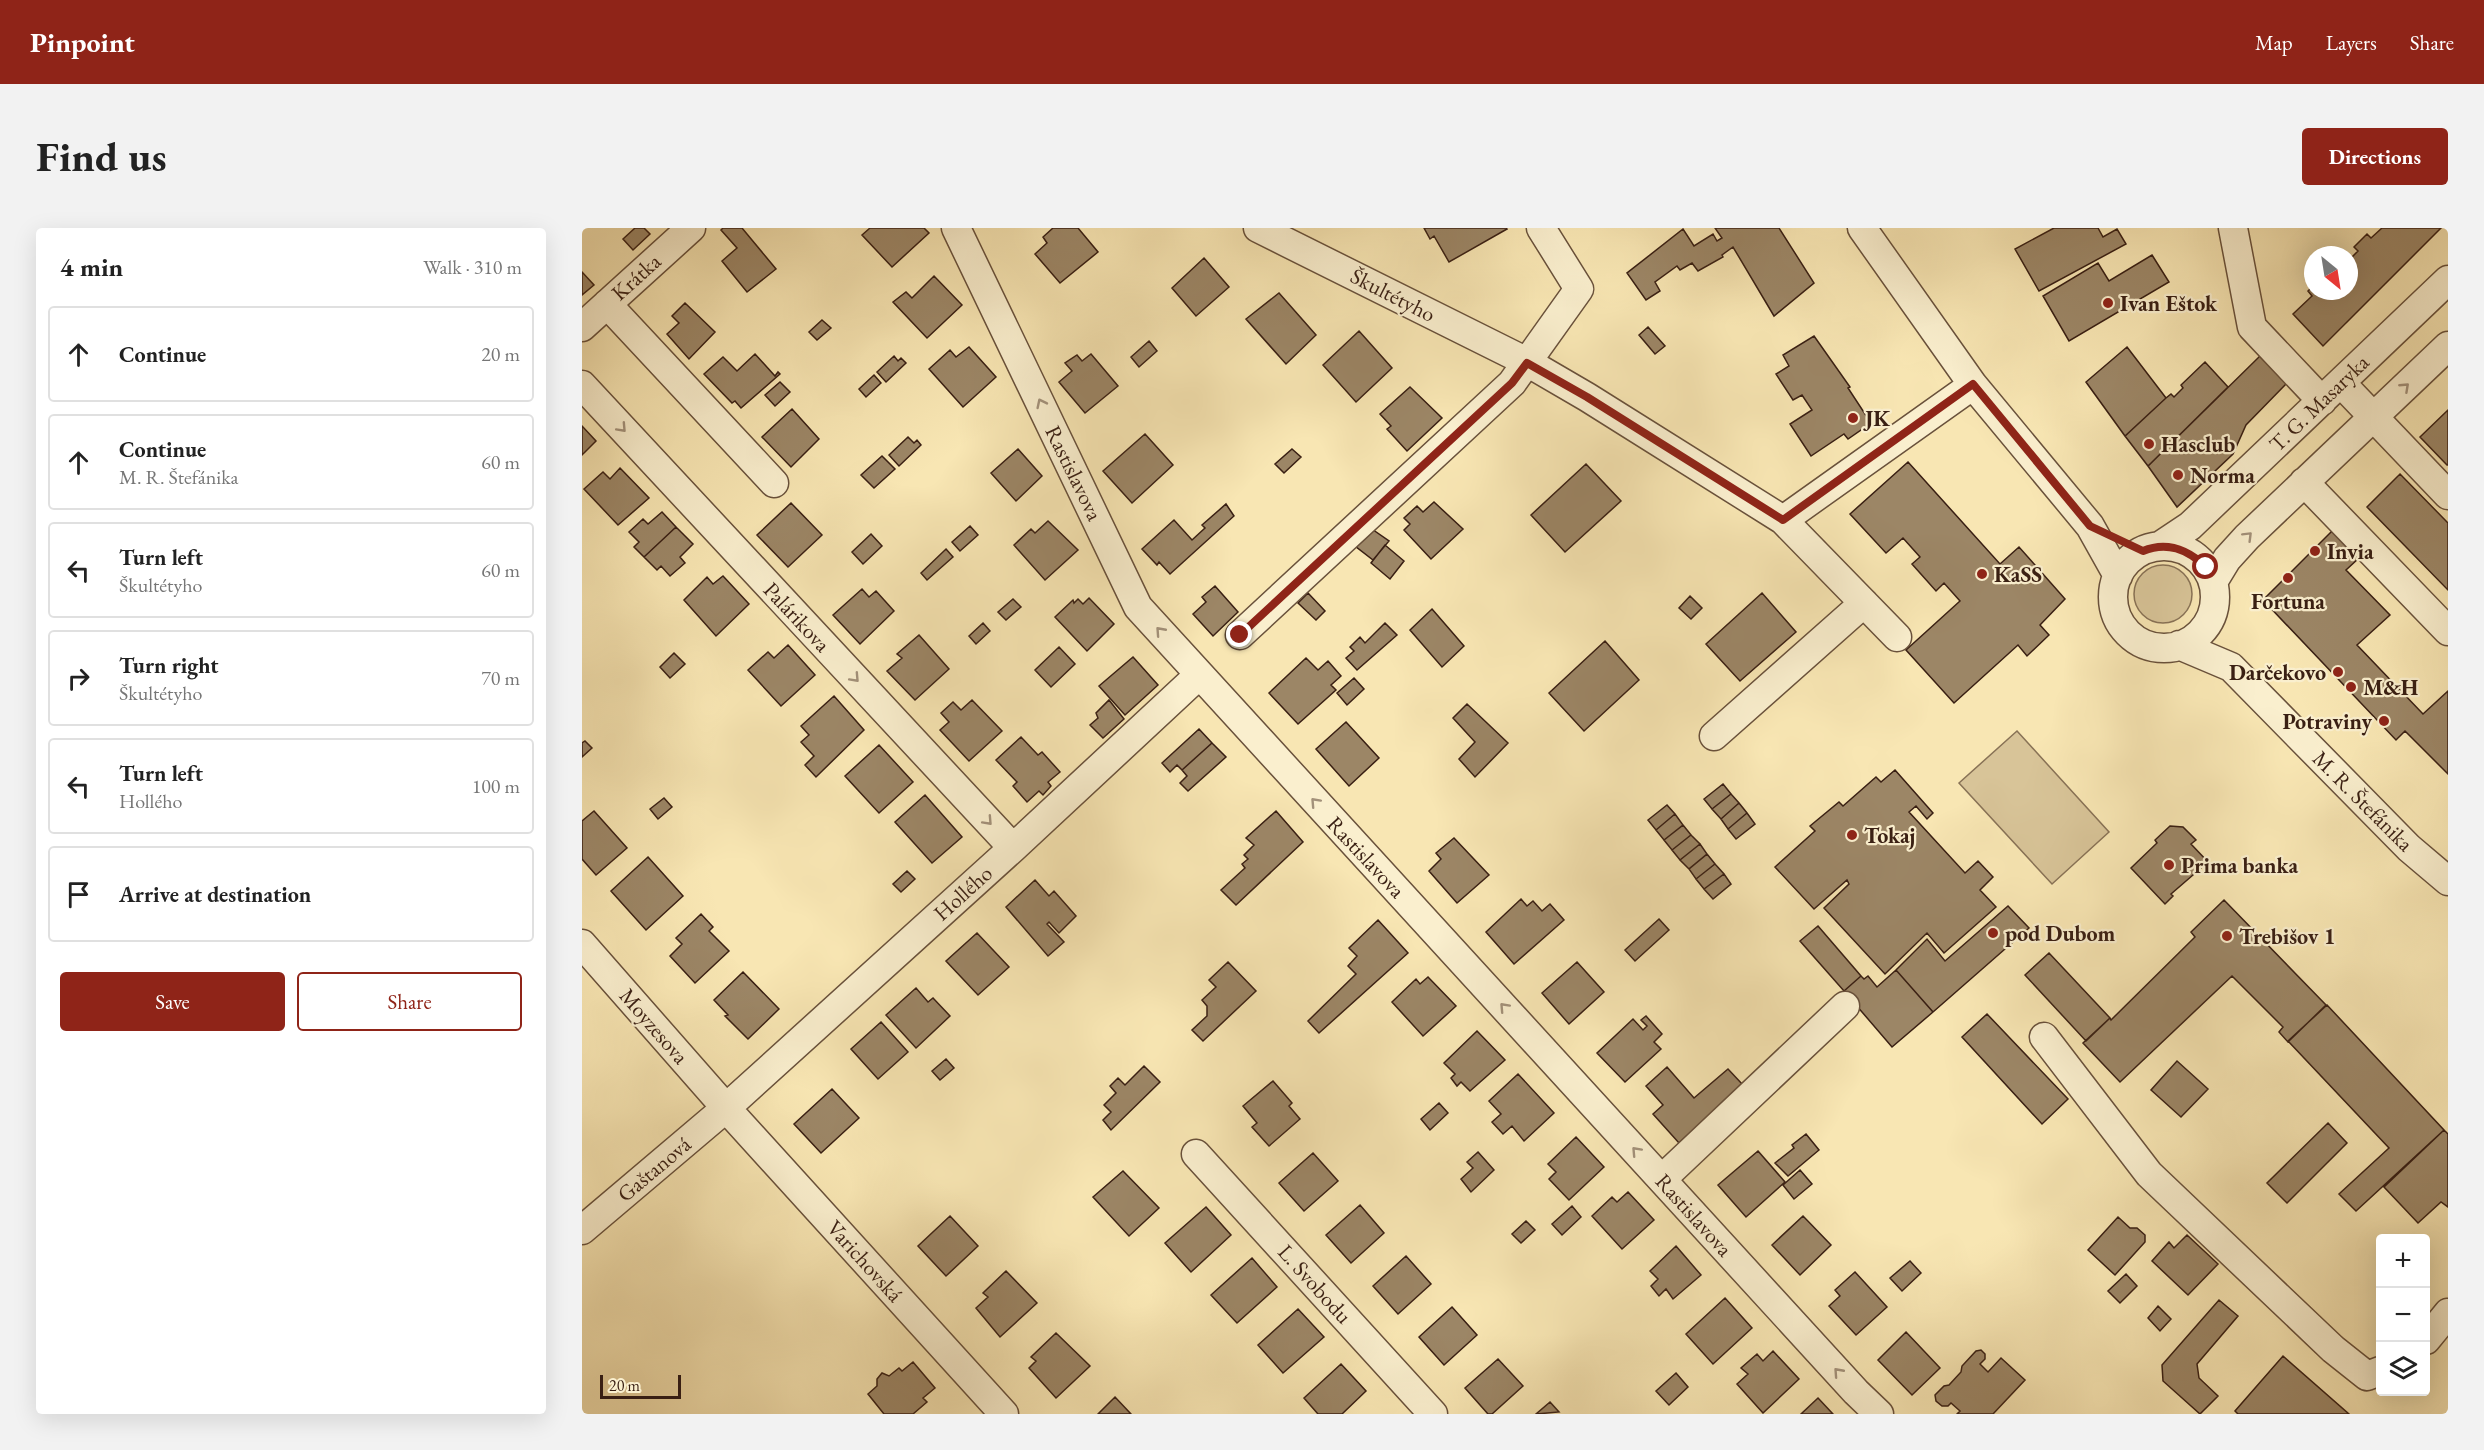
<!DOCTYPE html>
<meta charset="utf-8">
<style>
:root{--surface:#fff;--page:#f2f2f2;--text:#222;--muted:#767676;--line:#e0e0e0;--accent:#8f2418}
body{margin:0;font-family:"EB Garamond",serif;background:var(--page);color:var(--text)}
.controls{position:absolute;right:18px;bottom:18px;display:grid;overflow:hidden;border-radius:6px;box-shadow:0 6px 24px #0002}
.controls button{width:54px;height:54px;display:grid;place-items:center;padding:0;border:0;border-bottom:2px solid var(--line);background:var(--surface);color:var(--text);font:30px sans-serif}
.compass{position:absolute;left:1722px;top:18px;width:54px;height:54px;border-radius:50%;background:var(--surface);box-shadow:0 6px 24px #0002;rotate:150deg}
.scale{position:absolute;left:18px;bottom:15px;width:81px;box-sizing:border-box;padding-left:6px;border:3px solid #391f13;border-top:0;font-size:16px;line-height:21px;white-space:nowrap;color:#391f13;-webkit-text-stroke:4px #faefce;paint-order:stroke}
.stop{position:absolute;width:18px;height:18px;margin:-14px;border:4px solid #8f2418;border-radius:50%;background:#fff}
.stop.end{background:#8f2418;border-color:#fff;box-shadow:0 2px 6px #0008}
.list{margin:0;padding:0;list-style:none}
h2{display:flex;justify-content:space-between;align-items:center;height:78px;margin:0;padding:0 24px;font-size:26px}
h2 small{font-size:20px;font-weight:400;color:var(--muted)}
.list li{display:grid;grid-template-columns:39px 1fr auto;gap:18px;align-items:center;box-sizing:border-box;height:96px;margin:0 12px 12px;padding:0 12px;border:2px solid var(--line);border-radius:6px}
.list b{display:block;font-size:22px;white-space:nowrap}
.list p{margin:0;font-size:20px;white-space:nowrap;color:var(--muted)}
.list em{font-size:20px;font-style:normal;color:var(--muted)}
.actions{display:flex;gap:12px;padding:18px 24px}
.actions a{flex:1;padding:14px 0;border:2px solid var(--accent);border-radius:6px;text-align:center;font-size:21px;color:var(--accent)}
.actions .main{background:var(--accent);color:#fff}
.icon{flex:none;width:33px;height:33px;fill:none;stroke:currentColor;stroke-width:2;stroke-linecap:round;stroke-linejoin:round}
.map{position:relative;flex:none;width:1866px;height:1186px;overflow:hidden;border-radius:6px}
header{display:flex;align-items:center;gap:36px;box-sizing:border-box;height:84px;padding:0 30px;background:var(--accent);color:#fff}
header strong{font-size:28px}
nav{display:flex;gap:33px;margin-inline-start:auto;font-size:21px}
.intro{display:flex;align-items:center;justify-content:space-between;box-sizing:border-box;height:144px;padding:0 36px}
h1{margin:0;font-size:42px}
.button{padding:15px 27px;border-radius:6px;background:var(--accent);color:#fff;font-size:21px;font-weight:700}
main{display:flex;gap:36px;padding:0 36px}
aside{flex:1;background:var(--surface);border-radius:6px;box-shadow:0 6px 24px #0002}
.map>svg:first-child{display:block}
.green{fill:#d8c498;stroke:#887256;stroke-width:1.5}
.building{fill:#9c8666;stroke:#391f13;stroke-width:1.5}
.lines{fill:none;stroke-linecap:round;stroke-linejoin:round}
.minor-casing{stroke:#69513b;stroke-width:31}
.minor{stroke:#faefce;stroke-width:28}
.oneway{stroke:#a3917a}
.route{stroke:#8f2418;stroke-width:8}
.poi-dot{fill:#8f2418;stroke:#faefce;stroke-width:2}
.labels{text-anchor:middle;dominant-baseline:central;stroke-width:4.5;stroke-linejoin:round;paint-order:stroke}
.street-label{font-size:22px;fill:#391f13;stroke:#faefce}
.poi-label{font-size:22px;font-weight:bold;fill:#391f13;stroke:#faefce;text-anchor:start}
</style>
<header>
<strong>Pinpoint</strong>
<nav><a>Map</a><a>Layers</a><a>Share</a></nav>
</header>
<div class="intro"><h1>Find us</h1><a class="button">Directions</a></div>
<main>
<aside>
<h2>4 min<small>Walk · 310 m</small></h2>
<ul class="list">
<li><svg class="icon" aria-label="ahead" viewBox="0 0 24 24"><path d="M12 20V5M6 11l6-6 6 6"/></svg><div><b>Continue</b></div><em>20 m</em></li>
<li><svg class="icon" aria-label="ahead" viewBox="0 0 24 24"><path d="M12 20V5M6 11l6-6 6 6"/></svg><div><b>Continue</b><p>M. R. Štefánika</p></div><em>60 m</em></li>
<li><svg class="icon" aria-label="left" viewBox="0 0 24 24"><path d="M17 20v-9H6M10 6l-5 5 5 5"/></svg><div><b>Turn left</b><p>Škultétyho</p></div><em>60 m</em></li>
<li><svg class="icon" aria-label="right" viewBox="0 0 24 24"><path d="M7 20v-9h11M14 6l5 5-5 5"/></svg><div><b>Turn right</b><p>Škultétyho</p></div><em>70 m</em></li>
<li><svg class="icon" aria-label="left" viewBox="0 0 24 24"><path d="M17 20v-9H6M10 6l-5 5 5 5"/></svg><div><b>Turn left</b><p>Hollého</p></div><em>100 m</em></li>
<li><svg class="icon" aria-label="arrive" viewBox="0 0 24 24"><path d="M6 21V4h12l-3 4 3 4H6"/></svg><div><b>Arrive at destination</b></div></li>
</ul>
<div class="actions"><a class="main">Save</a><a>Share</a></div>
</aside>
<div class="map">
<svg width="1866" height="1186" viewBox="0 0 1866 1186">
<rect width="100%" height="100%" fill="#f8e6b3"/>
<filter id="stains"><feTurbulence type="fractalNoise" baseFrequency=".00333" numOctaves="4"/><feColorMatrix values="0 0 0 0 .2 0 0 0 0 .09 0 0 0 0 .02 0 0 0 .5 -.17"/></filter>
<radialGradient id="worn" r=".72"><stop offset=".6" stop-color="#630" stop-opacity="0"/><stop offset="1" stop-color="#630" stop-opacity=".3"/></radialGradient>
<!-- green -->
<path class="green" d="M1552 366a29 29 0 1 1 58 0a29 29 0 1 1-58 0Z
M1435 503 1527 604 1470 656 1377 555Z"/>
<!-- building -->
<path class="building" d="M53 0H62L68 6 51 22 41 11Z
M141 0H160L194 41 165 64 140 33 155 20 139 2Z
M288 0H342L347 5 310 39 280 7Z
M471 0H496L516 24 478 55 453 26 465 15 461 9Z
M842 0H924L925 1 867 34 852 8 848 11Z
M1133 0H1197L1232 55 1192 88 1151 19 1140 27 1141 29 1116 43 1110 35 1098 42 1095 38 1073 54 1078 63 1064 72 1045 45 1101 1 1112 18 1131 6 1135 13 1140 10Z
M1472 0H1516L1521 9 1535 1 1544 16 1457 63 1433 21Z
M1800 0H1859L1741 118 1711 86 1730 68 1726 63 1731 58V63H1767V32L1776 23 1772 19 1785 6 1789 10Z
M1570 27 1587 54 1487 113 1461 68 1516 35 1527 53Z
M622 30 647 59 614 88 590 60Z
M0 44 12 57 0 67Z
M352 48 380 77 345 110 311 74 324 64 330 70Z
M697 65 734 107 704 136 664 91Z
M103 75 133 104 107 131 85 106 97 95 90 88Z
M240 92 249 100 235 112 227 104Z
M1066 99 1083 118 1073 126 1057 107Z
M777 103 810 140 774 174 741 137Z
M1232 108 1268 159 1266 160 1289 195 1266 211 1262 206 1229 228 1208 196 1230 182 1220 167 1211 172 1194 146 1207 138 1201 127Z
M567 113 575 123 557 139 549 129Z
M387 119 414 149 381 179 347 141 368 122 374 129Z
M1545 119 1584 170 1543 208 1504 154Z
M173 126 193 148 196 144 198 146 159 180 153 173 150 175 122 146 141 129 155 143Z
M509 126 536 158 503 185 477 154 490 143 483 135 495 127 500 133Z
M1680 126 1705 155 1664 197 1651 226 1595 279 1566 238Z
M312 128 316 133 319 130 324 135 304 154 295 144Z
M1623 134 1646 159 1566 238 1543 208 1584 170 1589 166 1592 169 1601 160 1599 157Z
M292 147 299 155 284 169 277 161Z
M198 154 208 164 193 178 183 167Z
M828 159 860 190 825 223 805 201 809 198 798 186Z
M210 181 237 211 209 239 180 209Z
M1866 182V237H1865L1838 209Z
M0 198 14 213 0 227Z
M563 206 591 237 550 275 521 243Z
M326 209 332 215 335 212 339 217 317 238 307 227Z
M436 221 460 248 434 273 409 245Z
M710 221 719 229 702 245 693 236Z
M300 228 313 241 292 260 279 247Z
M1326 234 1418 336 1437 319 1483 371 1458 397 1467 407 1445 428 1436 417 1372 475 1324 422 1378 373 1362 355 1354 363 1330 336 1338 329 1321 310 1304 325 1268 286Z
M1004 236 1039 273 983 324 949 287Z
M38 240 67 270 36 297 2 261 21 244 28 251Z
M1818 246 1866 295V362L1785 279Z
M852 274 881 301 849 331 822 302 828 296 822 290 835 278 841 284Z
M209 275 240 307 206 339 175 307Z
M644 276 652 288 588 346 577 334 575 337 560 321 592 292 610 312 623 300 620 297Z
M80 284 94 299 62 329 52 319 57 314 47 304 61 291 66 296Z
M466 293 496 322 463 352 432 317 449 301 453 305Z
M388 298 396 307 378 323 370 314Z
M94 299 111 316 98 329 103 335 88 348 79 338 75 342 62 329Z
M787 299 807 313 791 332 773 318Z
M1750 303 1777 330 1764 342 1808 387 1775 417 1841 486 1866 463V546L1823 503 1814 512 1681 372Z
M289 306 300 318 281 336 270 324Z
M803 317 822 333 808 351 789 335Z
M364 321 371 329 345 352 339 345Z
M141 348 167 376 134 408 102 372 125 349 131 356Z
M633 358 656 384 631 408 611 386 624 374 620 369Z
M280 361 287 369 294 363 312 383 278 416 251 387Z
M726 365 743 383 734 392 716 375Z
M1180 365 1214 404 1158 453 1124 416Z
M1108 368 1120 380 1109 391 1097 380Z
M507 370 532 396 505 423 473 389 491 372 492 375 496 371 501 376Z
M431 371 439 379 424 392 416 384Z
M850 381 882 418 860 439 828 402Z
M401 395 408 403 394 416 387 408Z
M803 395 815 407 775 442 764 430 772 423 768 419 778 409 783 415Z
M337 407 367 441 333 472 305 443 320 430 315 426Z
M1023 413 1057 452 1002 503 967 465Z
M206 417 233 447 199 478 166 442 186 424 192 430Z
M477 419 493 436 469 459 453 442Z
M92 425 103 436 88 450 78 439Z
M551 429 576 457 543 487 517 458Z
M724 430 736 442 746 433 759 448 749 457 754 462 716 496 687 465Z
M772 450 782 461 765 477 755 465Z
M252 468 282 502 234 549 223 537 232 528 219 514 227 507 219 498Z
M390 472 420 503 387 533 358 502 367 494 359 485 371 474 379 482Z
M527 472 542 491 521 510 508 497 516 490 514 485Z
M885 476 926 515 893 549 877 531 893 514 871 490Z
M764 494 797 530 767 558 734 521Z
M617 501 630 515 600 542 595 537 588 544 580 535Z
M439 509 456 527 460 524 478 544 466 554 469 558 461 567 457 563 445 574 431 558 435 554 414 532Z
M3 513 10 520 0 529V515Z
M630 515 644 529 606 563 598 555 605 548 600 542Z
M297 517 331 554 297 585 263 548Z
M1313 542 1351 585 1345 591 1334 578 1327 584 1383 645 1396 633 1411 649 1398 662 1414 679 1362 725 1345 705 1303 746 1242 680 1267 656 1265 652 1232 681 1193 639 1233 603 1228 598 1257 574 1261 578 1294 549 1299 554Z
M1141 556 1149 566 1130 581 1122 571Z
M1149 566 1157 575 1139 591 1130 581Z
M343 567 380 609 350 635 313 594Z
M82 570 90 579 76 591 68 581Z
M1157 575 1165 585 1146 601 1139 591Z
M1085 577 1093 586 1074 602 1066 592Z
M12 583 45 620 14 647 0 631V593Z
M694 583 721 614 654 677 639 662 663 640 660 636 666 631 662 627 672 617 664 610Z
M1165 585 1173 596 1154 611 1146 601Z
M1093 586 1101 597 1082 612 1074 602Z
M1101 597 1109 607 1090 622 1082 612Z
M1588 598 1601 599 1614 612 1609 616 1626 634 1589 666 1591 668 1583 676 1549 640 1575 615 1573 612Z
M1109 607 1118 616 1098 632 1090 622Z
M872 610 907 647 875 675 847 643 859 631 854 625Z
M1118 616 1125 626 1107 641 1098 632Z
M1125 626 1133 636 1114 651 1107 641Z
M66 629 101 668 64 702 29 663Z
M1133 636 1142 646 1122 661 1114 651Z
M325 643 333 651 319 664 311 656Z
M1142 646 1149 656 1131 671 1122 661Z
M453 652 467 668 472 663 494 688 477 705 467 694 465 696 482 714 466 728 424 679Z
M939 671 945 678 951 673 960 683 968 676 982 692 932 736 904 704Z
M1642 672 1744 777 1706 814 1697 804 1701 799 1650 748 1538 854 1501 815 1528 790 1529 792 1613 709 1609 704Z
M1426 678 1447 700 1351 784 1314 742 1345 711 1363 733Z
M119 686 131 699 127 703 147 723 113 755 88 728 100 716 94 710Z
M1077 691 1087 702 1053 733 1043 722Z
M796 692 826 725 737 805 726 793 774 746 766 738 775 728 767 720Z
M1236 698 1279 748 1262 763 1218 713Z
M395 705 427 739 396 767 364 733Z
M1467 725 1528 790 1504 813 1443 747Z
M646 734 674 763 621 813 610 802 625 788V778L620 772 634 759 627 752Z
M995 734 1022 764 987 796 960 765Z
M1314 742 1351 784 1310 819 1262 763 1279 748 1282 751 1286 748 1295 759Z
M161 744 197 781 166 811 143 788 146 787 132 772Z
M846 749 874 778 841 808 810 774 834 751 838 756Z
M334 760 346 774 351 770 368 788 334 820 304 787Z
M1745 777 1862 902 1774 983 1757 966 1807 920 1706 813Z
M1405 786 1486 871 1460 896 1380 809Z
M1064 788 1080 806 1072 814 1079 821 1043 854 1015 825 1051 791 1061 802 1065 798 1059 792Z
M299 794 326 824 296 851 269 821Z
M895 803 923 832 888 863 879 854 875 858 869 850 873 846 862 835Z
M364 831 372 840 358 852 350 843Z
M1595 833 1626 861 1599 889 1569 862Z
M562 838 578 854 529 902 521 892 529 884 522 877 534 865 528 858 536 850 543 857Z
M1085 839 1112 870 1146 841 1161 857 1097 915 1071 886 1081 877 1064 858Z
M936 846 972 885 942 913 930 898 921 906 910 894 919 886 907 873Z
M691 853 710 875 707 878 718 891 687 918 670 899 675 895 661 878Z
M250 861 277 890 239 925 212 896Z
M857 875 866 885 848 902 839 891Z
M1746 895 1765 915 1705 975 1685 955Z
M1862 902 1866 906V979L1859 974 1836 995 1802 959Z
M1224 906 1237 922 1206 948 1193 935 1212 920 1210 917Z
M994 909 1022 939 987 972 967 951 974 944 966 936Z
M1176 923 1203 954 1164 989 1136 957Z
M896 924 912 942 889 964 879 951 891 940 885 934Z
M731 925 756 953 722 983 697 955Z
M1218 942 1230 956 1212 971 1201 957Z
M541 943 577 980 547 1008 511 969Z
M1046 964 1072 992 1040 1021 1010 988 1030 969 1035 974Z
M778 977 802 1005 769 1035 744 1007Z
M990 978 999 989 980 1007 970 996Z
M624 979 649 1007 609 1044 583 1015Z
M368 988 396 1018 364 1048 336 1018Z
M1221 988 1249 1017 1218 1047 1190 1017Z
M1536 989 1548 1000H1555L1563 1007V1014L1533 1047 1506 1022Z
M944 993 953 1002 939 1015 930 1006Z
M1605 1007 1636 1036 1606 1067 1570 1033 1587 1014 1592 1020Z
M1094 1018 1119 1047 1091 1071 1084 1061 1077 1068 1069 1058 1076 1051 1068 1043Z
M824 1028 849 1056 816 1086 791 1058Z
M670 1030 695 1059 655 1095 629 1067Z
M1328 1033 1339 1045 1320 1063 1308 1050Z
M424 1043 455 1075 418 1109 394 1080 406 1069 401 1065Z
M1273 1044 1305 1079 1274 1107 1247 1078 1258 1068 1253 1062Z
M1544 1046 1555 1058 1538 1075 1526 1063Z
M1143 1070 1170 1100 1131 1136 1104 1106Z
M1637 1072 1656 1088 1615 1136 1617 1150 1636 1168 1618 1186 1581 1153 1580 1137Z
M1576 1078 1589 1091 1578 1103 1566 1090Z
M870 1079 895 1107 862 1137 837 1109Z
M716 1081 742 1109 701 1145 676 1117Z
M1324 1104 1358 1140 1330 1167 1296 1132Z
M474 1105 508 1138 474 1170 447 1140 454 1133 449 1129Z
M1399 1122 1403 1126V1131L1398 1136 1406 1144 1419 1130 1443 1152 1411 1186H1375L1378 1183 1369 1175 1366 1178H1360L1354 1173 1353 1167 1362 1158 1367 1157 1379 1144 1380 1138 1394 1123Z
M1191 1123 1217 1151 1181 1185 1155 1156 1166 1146 1159 1140 1175 1126 1181 1133Z
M1701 1128 1767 1186H1656L1653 1183Z
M916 1131 941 1158 910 1186H906L883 1160Z
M331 1134 353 1160 341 1170 345 1174 331 1186H302L286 1166 295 1158V1151L300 1145 307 1148 317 1140 320 1143Z
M759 1136 784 1163 760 1186H736L722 1170Z
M1094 1145 1106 1159 1087 1177 1074 1163Z
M533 1169 549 1186H516Z
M1236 1170 1251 1186H1219Z
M968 1174 977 1184 954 1186Z"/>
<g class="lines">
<defs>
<path id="minor" d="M374 0 556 379 1274 1164 1297 1186
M676 0 945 134 1005 169 1201 292 1315 409
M1280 0 1391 157 1508 298 1536 348
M1651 0 1670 99 1740 173
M25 76 192 255
M0 99 109 0
M1759 155 1866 267
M0 157 431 620
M1722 254 1866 403
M1201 292 1391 157
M1578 318 1608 298 1866 52
M1531 369a51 51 0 1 1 102 0a51 51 0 1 1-102 0Z
M1631 354 1645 331 1665 309 1866 118
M658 407 930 155 997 61 959 0
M1597 417 1649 439 1827 620 1866 653
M1132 508 1282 375
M0 716 144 880 422 1186
M1462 809 1567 946 1751 1121 1785 1148 1798 1143
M614 926 851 1186
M1080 951 1263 778
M0 1002 144 880 431 620 617 447
M1844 1112 1866 1085"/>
</defs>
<!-- minor casing -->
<use href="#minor" class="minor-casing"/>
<!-- minor -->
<use href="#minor" class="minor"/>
</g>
<!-- one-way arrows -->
<defs><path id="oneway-chevron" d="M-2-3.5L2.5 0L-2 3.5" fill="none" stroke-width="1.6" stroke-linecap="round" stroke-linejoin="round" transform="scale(1.5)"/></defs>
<g class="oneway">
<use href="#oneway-chevron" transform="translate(1823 159) rotate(-43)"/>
<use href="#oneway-chevron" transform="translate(459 175) rotate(-116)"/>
<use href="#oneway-chevron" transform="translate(40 200) rotate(47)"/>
<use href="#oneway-chevron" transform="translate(1666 308) rotate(-45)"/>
<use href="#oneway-chevron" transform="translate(578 403) rotate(-132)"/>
<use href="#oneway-chevron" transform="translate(273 450) rotate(47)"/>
<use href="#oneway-chevron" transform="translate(733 574) rotate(-133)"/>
<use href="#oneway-chevron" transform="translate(406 593) rotate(47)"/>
<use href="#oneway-chevron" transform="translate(922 779) rotate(-133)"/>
<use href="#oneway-chevron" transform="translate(1054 923) rotate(-133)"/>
<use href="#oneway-chevron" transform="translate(1256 1144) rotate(-132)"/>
</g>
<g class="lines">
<!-- route -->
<path class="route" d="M658 407 930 155 945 135 1005 169 1201 292 1391 156 1508 298 1561 323C1585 313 1605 321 1624 339"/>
</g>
<!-- markers -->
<g class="poi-dot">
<circle cx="1526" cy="75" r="6"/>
<circle cx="1271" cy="190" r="6"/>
<circle cx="1567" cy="216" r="6"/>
<circle cx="1596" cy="247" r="6"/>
<circle cx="1733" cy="323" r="6"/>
<circle cx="1400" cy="346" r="6"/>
<circle cx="1706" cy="350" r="6"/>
<circle cx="1756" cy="444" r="6"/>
<circle cx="1769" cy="459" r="6"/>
<circle cx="1802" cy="493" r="6"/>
<circle cx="1270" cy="607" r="6"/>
<circle cx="1587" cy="637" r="6"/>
<circle cx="1411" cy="705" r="6"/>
<circle cx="1645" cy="708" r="6"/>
</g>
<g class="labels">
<!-- street labels -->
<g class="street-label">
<text transform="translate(54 49) rotate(-42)">Krátka</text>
<text transform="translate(811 67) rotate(27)">Škultétyho</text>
<text transform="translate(1737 175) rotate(-44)">T. G. Masaryka</text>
<text transform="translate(492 245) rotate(64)">Rastislavova</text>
<text transform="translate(215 389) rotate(47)">Palárikova</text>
<text transform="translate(1781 573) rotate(45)">M. R. Štefánika</text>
<text transform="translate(784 629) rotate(47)">Rastislavova</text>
<text transform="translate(381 665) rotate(-42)">Hollého</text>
<text transform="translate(72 798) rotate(49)">Moyzesova</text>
<text transform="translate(72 941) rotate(-40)">Gaštanová</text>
<text transform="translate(1112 987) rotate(48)">Rastislavova</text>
<text transform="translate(283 1033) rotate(48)">Varichovská</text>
<text transform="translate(733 1056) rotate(48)">L. Svobodu</text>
</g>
<!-- poi labels -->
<g class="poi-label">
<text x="1538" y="75">Ivan Eštok</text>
<text x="1283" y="190">JK</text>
<text x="1579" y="216">Hasclub</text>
<text x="1608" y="247">Norma</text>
<text x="1745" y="323">Invia</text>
<text x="1412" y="346">KaSS</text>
<text x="1706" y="373" text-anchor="middle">Fortuna</text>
<text x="1744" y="444" text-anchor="end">Darčekovo</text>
<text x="1781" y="459">M&amp;H</text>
<text x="1790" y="493" text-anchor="end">Potraviny</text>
<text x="1282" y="607">Tokaj</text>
<text x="1599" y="637">Prima banka</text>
<text x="1423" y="705">pod Dubom</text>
<text x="1657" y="708">Trebišov 1</text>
</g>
</g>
<rect width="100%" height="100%" filter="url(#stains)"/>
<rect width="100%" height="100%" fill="url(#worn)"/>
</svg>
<div class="controls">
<button>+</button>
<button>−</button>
<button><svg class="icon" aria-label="layers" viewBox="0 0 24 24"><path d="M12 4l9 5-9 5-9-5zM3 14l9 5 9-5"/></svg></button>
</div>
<svg class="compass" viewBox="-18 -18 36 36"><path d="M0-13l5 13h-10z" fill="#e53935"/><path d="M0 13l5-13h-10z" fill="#767676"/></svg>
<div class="scale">20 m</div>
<div class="stop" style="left:1624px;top:339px"></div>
<div class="stop end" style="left:658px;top:407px"></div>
</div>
</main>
